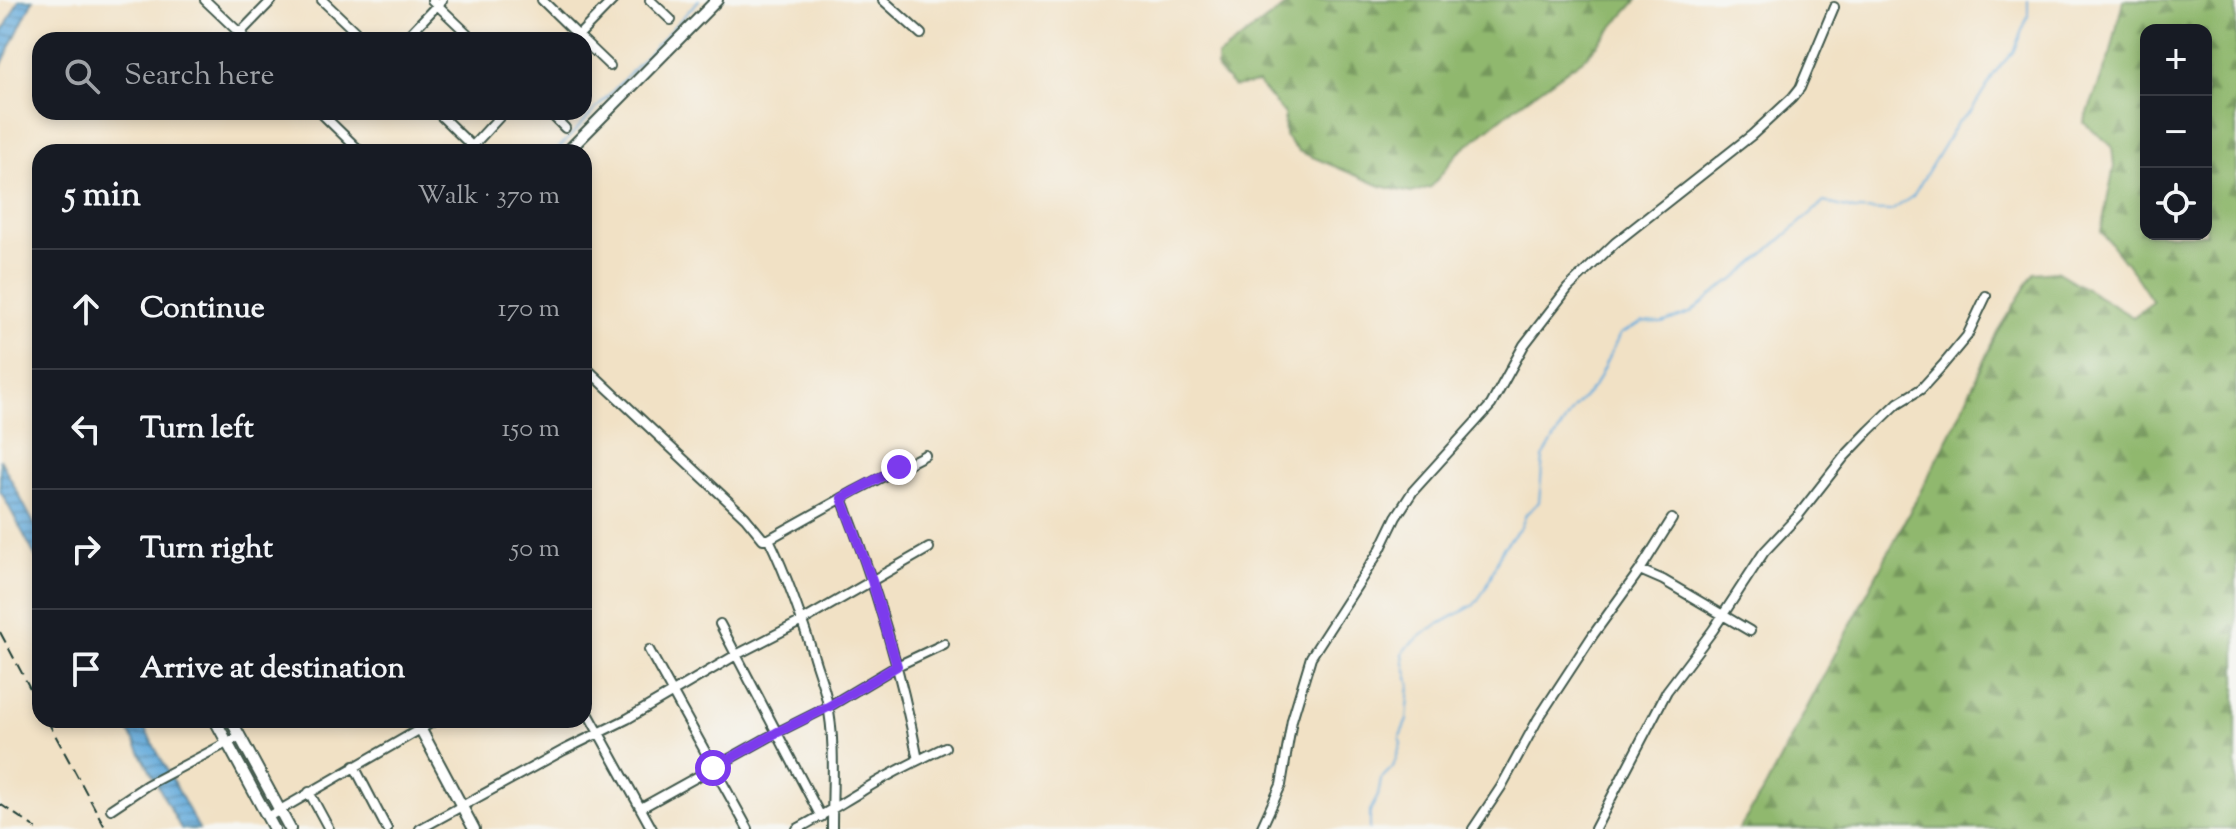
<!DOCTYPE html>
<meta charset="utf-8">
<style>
:root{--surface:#171b24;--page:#20242c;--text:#f1f3f6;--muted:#9ea1a6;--line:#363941}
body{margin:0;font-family:"Sorts Mill Goudy",serif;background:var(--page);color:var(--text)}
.controls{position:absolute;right:24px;top:24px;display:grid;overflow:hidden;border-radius:16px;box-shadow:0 4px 12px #0003}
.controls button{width:72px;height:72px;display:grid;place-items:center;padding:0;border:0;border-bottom:2px solid var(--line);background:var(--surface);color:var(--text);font:40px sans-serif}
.stop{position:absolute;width:24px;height:24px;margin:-18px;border:6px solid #7c3aed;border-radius:50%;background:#fff}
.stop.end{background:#7c3aed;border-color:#fff;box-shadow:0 2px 8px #0008}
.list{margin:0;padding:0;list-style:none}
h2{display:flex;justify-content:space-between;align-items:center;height:104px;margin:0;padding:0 32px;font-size:34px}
h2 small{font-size:26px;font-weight:400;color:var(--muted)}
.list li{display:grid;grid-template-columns:52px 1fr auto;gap:24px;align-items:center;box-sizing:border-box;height:120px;padding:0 32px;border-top:2px solid var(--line)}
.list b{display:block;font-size:30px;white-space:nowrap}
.list em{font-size:26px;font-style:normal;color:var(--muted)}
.icon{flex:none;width:44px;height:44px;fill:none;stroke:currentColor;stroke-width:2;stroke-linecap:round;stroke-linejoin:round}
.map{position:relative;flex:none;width:2236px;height:829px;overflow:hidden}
.search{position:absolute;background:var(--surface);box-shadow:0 4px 12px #0003;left:32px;top:32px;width:560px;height:88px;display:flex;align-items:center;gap:20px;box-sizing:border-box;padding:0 28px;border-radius:24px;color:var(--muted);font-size:30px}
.panel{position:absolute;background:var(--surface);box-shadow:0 4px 12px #0003;left:32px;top:144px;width:560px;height:584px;border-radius:24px}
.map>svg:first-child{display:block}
.forest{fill:url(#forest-firs);stroke:#587a51;stroke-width:2;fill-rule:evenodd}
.water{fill:url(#water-rules);stroke:#427488;stroke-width:2}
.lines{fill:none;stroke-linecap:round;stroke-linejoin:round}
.stream{stroke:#65abdb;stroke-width:2}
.minor-casing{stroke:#3e564a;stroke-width:12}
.tertiary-casing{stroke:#3e564a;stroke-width:14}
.minor{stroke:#fff;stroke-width:8}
.tertiary{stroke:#fff;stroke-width:10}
.rail{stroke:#1f3d34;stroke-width:2;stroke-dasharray:12 6;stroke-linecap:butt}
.route{stroke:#7c3aed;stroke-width:10}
</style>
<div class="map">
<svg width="2236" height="829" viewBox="0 0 2236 829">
<defs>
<pattern id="forest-firs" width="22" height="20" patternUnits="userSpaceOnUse" patternTransform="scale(2)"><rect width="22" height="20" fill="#90b86e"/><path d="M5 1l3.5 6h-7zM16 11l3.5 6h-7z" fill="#75975b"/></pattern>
<pattern id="water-rules" width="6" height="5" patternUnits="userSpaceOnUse" patternTransform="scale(2)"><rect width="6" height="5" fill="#65abdb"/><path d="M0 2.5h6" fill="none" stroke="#538cb2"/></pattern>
</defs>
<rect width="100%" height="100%" fill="#f6f6f2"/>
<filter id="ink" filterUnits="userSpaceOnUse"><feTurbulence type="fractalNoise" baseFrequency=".0125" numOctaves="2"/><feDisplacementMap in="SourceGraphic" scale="16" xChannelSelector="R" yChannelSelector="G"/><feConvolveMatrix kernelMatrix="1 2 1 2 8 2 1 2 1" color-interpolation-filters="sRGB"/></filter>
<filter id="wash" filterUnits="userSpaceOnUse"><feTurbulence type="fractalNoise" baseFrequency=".006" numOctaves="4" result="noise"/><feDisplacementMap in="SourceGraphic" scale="32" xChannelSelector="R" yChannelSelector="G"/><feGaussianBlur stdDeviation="1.8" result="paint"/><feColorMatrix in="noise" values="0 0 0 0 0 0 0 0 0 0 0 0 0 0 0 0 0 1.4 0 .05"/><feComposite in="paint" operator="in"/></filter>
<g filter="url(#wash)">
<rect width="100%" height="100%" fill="#f1e1c5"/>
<!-- forest -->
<path class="forest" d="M1293 0H1637L1587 56 1514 108 1457 154 1431 187 1411 193 1381 186 1298 151 1285 136 1284 114 1258 83 1234 87 1217 69V57Z
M2123 0H2236V829H1739L1765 788 1953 429 1997 332 2034 273 2056 271 2133 317 2153 302 2135 275 2101 231 2114 167 2112 146 2084 123 2111 52ZM2146 30H2206V234H2146Z"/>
<!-- water -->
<path class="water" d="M19 0H33L0 68V37Z
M0 459 40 535V565L0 490Z
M123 720H140L199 829H181Z"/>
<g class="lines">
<!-- stream -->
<path class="stream" d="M555 152 699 0
M1370 829V811L1378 796 1381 779 1393 767 1401 744 1400 736 1407 720 1410 685 1404 663 1403 653 1406 648 1430 629 1474 605 1486 588 1502 549 1521 527 1526 514 1539 502 1543 457 1573 409 1595 385 1620 334 1643 322 1662 323 1690 313 1727 283 1733 281 1824 202 1854 210 1891 211 1913 196 1957 123 1971 111 1996 71 2013 52 2028 16V0"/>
</g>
</g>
<g filter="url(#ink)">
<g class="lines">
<defs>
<path id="minor" d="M205 0 247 40
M322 0 364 40
M432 0 474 40
M542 0 583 40
M650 0 671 20
M883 0 921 34
M240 33 272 0
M404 40 442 0
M574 40 613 0
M584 41 610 66
M320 112 361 152
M437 112 478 152
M549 112 565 128
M467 152 504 112
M584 366 745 517 763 539H769L855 491 925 455
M842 498C875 583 901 671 918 760
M769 539C787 576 800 615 813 654 817 669 824 685 827 701 836 742 832 787 832 829
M1640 570 1672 519
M720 624 821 817
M649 650 748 829
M584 706 652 829
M354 766 387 829
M309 792 329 829
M641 808 776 733 828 707 897 666 944 644
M111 809 147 785 240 736
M268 817 436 720
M420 829 564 750 627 719 736 655 802 621 929 548
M797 829C820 817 840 804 862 791 888 774 917 761 945 747
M1261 829 1281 785 1292 720 1311 657 1380 550 1396 517 1413 491 1491 405 1524 345 1568 288 1615 243 1752 135 1792 98 1800 88 1834 7
M1473 829 1501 787 1538 719 1593 635 1640 570 1663 580 1750 631
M1595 829 1667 691 1713 630 1764 552 1797 517 1844 457 1869 431 1898 403 1921 389 1942 366 1967 336 1986 296"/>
<path id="tertiary" d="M567 152 717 0
M215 720 274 829
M231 720 290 829
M414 720 420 728 474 829"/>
</defs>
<!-- minor casing -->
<use href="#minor" class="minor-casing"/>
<!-- tertiary casing -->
<use href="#tertiary" class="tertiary-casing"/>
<!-- minor -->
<use href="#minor" class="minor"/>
<!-- tertiary -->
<use href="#tertiary" class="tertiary"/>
<!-- rail -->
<path class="rail" d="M0 632 40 707
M47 720 106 829
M0 804 37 829"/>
</g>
</g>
<g class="lines" filter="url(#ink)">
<!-- route -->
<path class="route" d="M713 768 776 733 828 707 897 666 872 581 842 498 899 467"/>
</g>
</svg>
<div class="controls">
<button>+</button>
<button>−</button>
<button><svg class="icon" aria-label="locate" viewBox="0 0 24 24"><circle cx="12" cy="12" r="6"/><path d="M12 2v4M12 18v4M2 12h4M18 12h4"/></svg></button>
</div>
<div class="stop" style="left:713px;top:768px"></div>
<div class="stop end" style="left:899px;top:467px"></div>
<div class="search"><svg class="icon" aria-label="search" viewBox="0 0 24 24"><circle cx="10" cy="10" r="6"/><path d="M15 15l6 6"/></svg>Search here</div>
<section class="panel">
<h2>5 min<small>Walk · 370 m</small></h2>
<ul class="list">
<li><svg class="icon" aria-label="ahead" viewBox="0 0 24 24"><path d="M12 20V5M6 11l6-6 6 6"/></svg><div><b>Continue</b></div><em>170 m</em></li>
<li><svg class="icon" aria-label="left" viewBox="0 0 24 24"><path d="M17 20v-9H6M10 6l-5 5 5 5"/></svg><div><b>Turn left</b></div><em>150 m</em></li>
<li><svg class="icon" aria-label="right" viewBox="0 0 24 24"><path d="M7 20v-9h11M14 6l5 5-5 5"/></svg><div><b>Turn right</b></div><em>50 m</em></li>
<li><svg class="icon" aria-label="arrive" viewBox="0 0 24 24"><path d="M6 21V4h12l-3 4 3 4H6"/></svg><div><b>Arrive at destination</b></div></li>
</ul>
</section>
</div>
